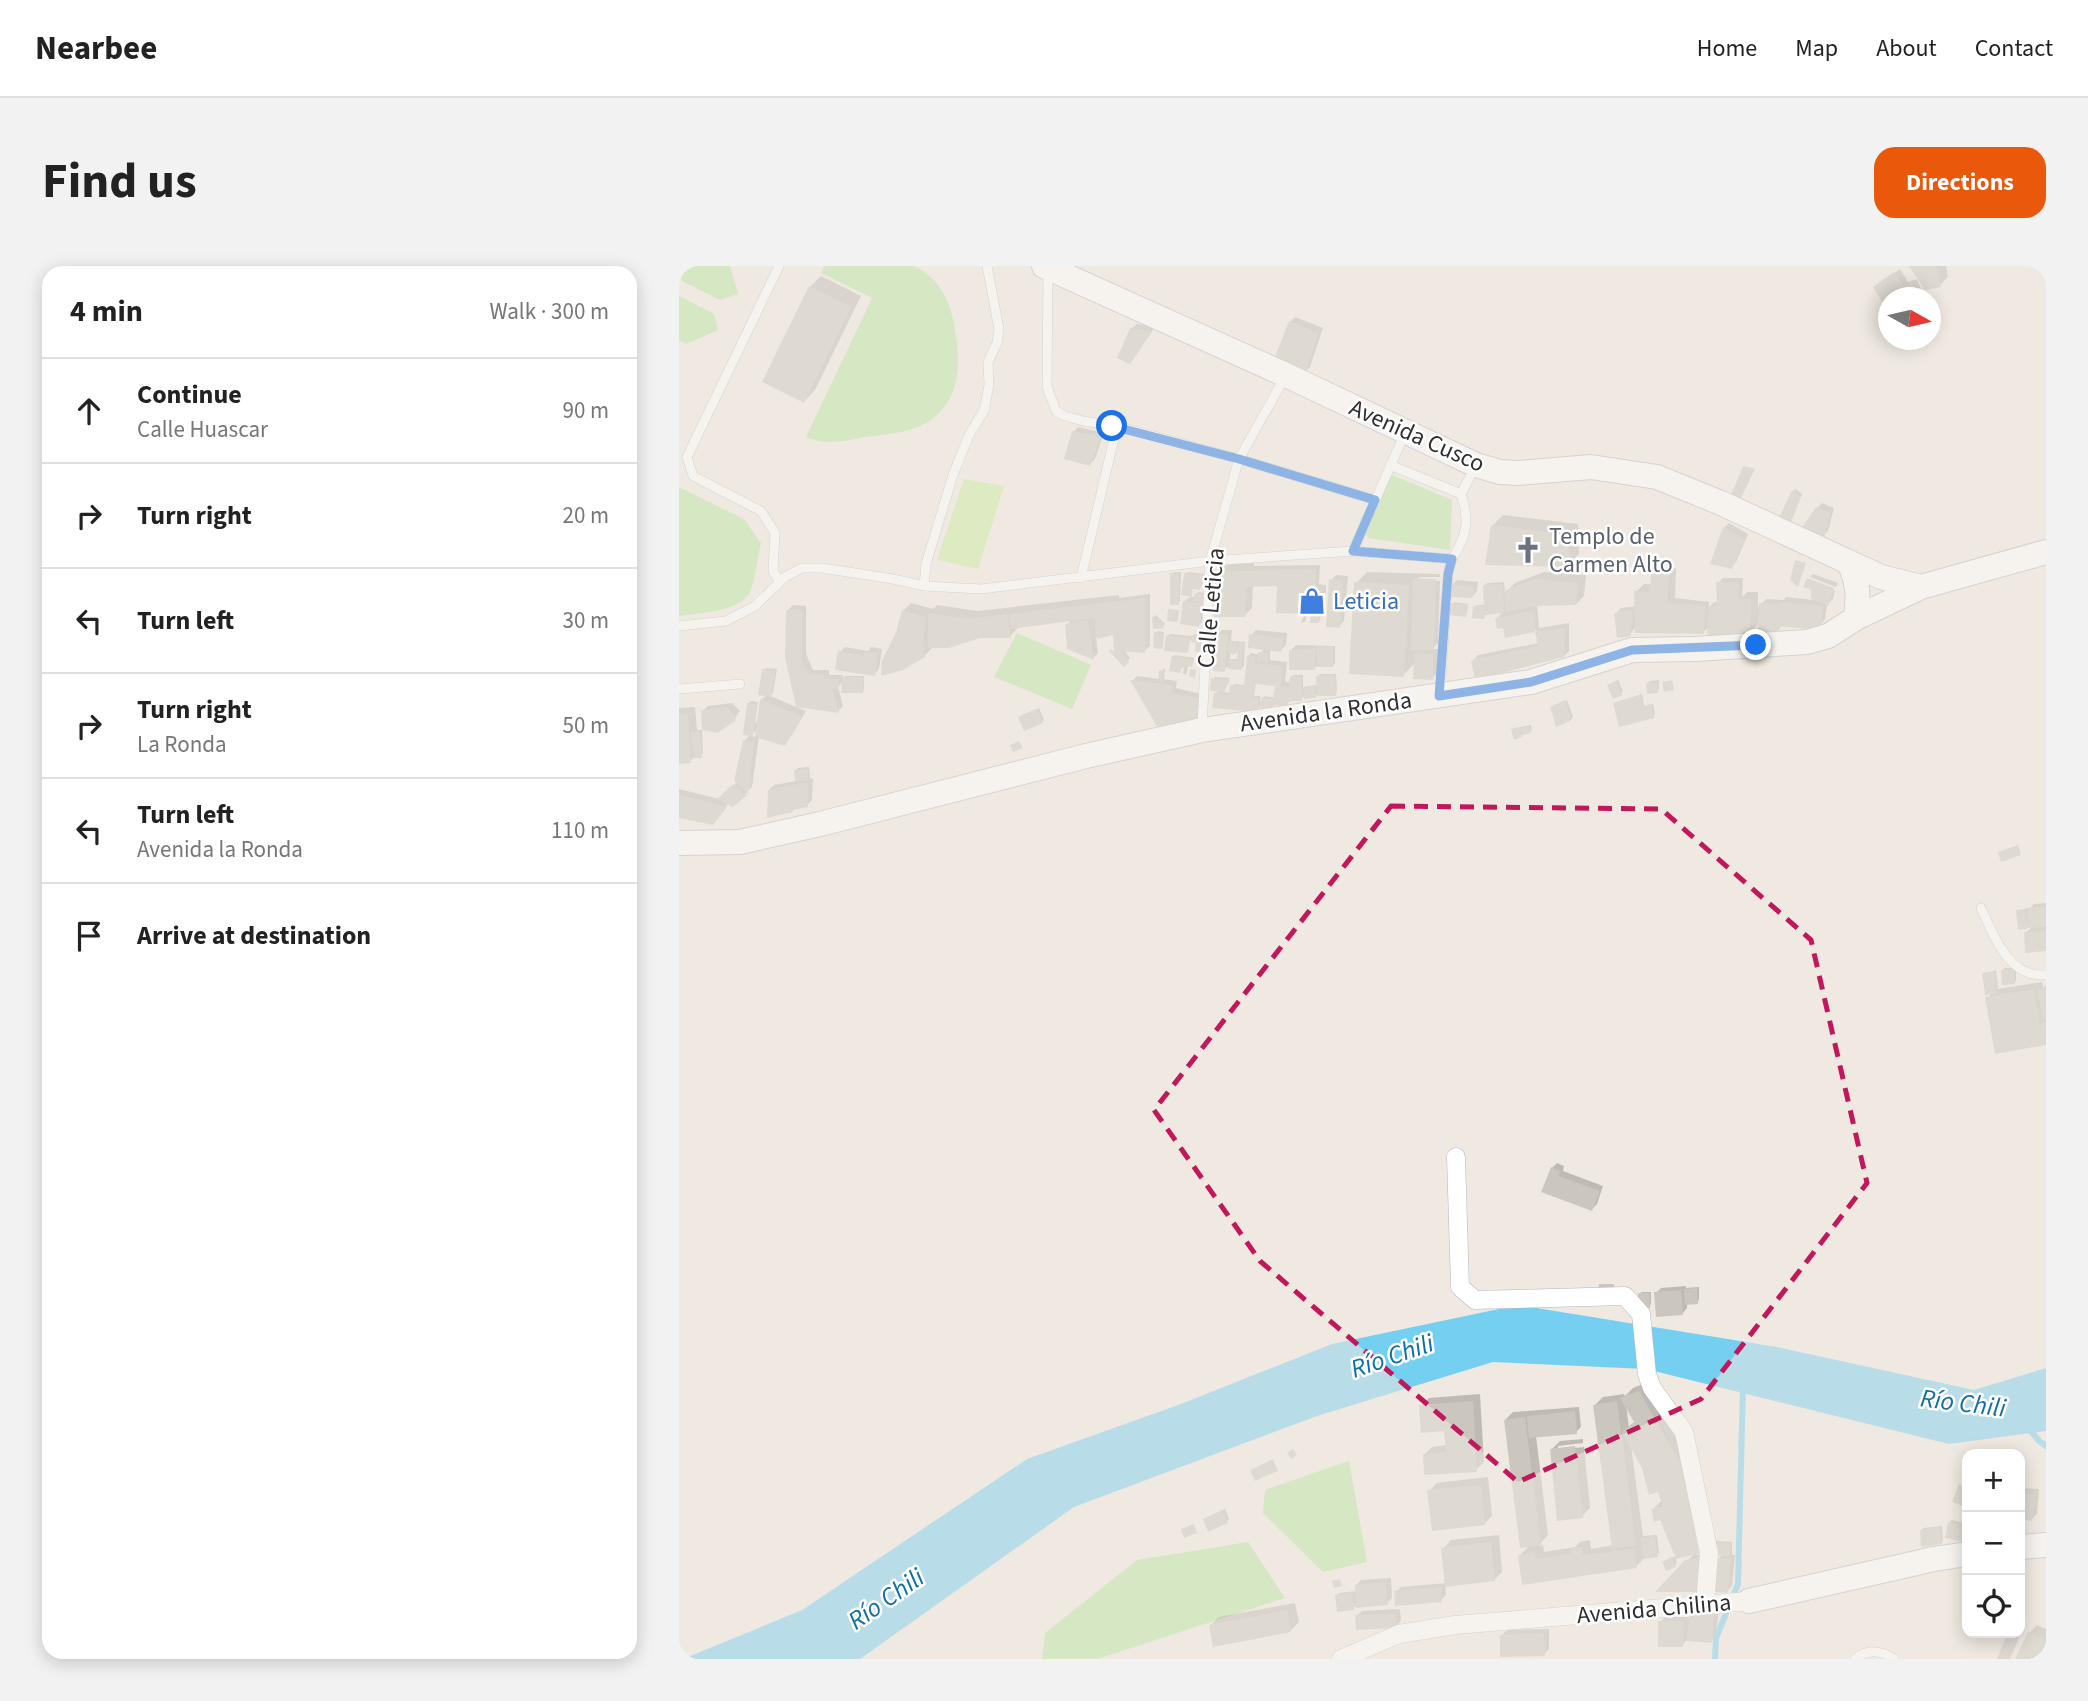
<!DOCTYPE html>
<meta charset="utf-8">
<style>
:root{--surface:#fff;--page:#f2f2f2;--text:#222;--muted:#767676;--line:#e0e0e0;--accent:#ea580c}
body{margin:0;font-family:"Source Sans 3",sans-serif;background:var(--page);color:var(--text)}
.controls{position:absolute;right:21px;bottom:21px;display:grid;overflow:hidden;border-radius:14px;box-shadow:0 4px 18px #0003}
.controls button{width:63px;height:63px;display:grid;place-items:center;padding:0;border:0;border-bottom:2px solid var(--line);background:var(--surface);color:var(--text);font:35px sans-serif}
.compass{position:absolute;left:1199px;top:21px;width:63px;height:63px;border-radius:50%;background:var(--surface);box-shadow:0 4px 18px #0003;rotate:98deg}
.stop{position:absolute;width:21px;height:21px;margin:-16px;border:5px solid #1a73e8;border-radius:50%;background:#fff}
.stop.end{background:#1a73e8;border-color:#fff;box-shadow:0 2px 7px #0008}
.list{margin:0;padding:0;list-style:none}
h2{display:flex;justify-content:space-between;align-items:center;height:91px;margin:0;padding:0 28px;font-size:30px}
h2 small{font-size:23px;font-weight:400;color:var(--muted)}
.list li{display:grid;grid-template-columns:46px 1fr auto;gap:21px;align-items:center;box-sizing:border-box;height:105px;padding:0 28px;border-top:2px solid var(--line)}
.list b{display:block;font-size:26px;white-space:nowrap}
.list p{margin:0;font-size:23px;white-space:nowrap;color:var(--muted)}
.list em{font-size:23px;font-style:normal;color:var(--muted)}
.icon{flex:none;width:38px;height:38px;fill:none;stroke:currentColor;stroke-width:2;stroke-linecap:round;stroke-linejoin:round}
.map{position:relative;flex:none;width:1367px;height:1393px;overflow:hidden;border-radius:21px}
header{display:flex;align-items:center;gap:42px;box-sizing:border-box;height:98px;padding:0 35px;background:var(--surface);border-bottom:2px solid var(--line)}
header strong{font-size:33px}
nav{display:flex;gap:38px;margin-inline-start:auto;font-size:24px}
.intro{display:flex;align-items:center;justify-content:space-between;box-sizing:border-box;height:168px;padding:0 42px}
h1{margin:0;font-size:49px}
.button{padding:18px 32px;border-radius:21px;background:var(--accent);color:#fff;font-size:24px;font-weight:700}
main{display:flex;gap:42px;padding:0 42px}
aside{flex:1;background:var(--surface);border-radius:21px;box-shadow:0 4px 18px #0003}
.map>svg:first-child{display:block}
.green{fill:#b6e59e}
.pitch{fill:#c9ec9a}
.water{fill:#75cff0}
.shadow{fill:#0003;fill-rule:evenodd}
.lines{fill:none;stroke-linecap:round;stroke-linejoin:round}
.stream{stroke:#75cff0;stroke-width:6}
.building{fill:#cbc7bf}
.lane-casing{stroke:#b4b7c1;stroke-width:10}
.street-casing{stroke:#b4b7c1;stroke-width:19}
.secondary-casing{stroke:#b4b7c1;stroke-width:26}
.lane{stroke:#fff;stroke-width:9}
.street{stroke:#fff;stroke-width:18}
.secondary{stroke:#fff;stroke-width:24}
.route{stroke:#1a73e8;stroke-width:9}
.marked{fill:none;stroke:#c2185b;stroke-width:5;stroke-dasharray:14 9;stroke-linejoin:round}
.labels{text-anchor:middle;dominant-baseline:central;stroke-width:5;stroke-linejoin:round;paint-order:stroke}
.street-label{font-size:24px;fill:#2e2e2e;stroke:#fff}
.worship-label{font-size:24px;fill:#5b616d;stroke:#fff;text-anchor:start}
.shop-label{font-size:24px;fill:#366cbe;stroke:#fff;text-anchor:start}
.water-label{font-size:26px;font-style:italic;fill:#0d6fa3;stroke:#fff}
</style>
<header>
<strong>Nearbee</strong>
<nav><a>Home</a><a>Map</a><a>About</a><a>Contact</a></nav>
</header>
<div class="intro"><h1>Find us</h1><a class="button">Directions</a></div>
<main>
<aside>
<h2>4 min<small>Walk · 300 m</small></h2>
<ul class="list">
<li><svg class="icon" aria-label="ahead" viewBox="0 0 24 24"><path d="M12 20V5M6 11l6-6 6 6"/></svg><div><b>Continue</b><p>Calle Huascar</p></div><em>90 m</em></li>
<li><svg class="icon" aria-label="right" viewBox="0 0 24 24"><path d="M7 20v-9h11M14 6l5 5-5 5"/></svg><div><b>Turn right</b></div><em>20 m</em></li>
<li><svg class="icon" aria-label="left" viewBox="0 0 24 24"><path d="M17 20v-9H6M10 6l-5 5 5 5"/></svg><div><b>Turn left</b></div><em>30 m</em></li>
<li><svg class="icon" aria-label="right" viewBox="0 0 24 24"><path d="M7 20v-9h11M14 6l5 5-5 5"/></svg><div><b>Turn right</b><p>La Ronda</p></div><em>50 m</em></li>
<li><svg class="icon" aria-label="left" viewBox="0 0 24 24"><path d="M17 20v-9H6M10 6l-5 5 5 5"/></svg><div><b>Turn left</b><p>Avenida la Ronda</p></div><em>110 m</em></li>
<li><svg class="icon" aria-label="arrive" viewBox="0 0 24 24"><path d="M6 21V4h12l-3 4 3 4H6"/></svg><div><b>Arrive at destination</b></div></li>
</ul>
</aside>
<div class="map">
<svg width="1367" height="1393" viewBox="0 0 1367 1393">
<rect width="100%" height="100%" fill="#efe9e1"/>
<!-- green -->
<path class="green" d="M0 0H51L59 28 41 34 3 15Z
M146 0H235C264 14 273 40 277 70 281 101 281 127 257 150 238 167 209 168 185 171 165 175 147 180 127 171L193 32 142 7Z
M0 30 35 48 39 64 7 78 0 74Z
M711 208 773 234 771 284 689 272 686 267Z
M0 221 65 253 82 277C79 289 76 316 71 326 61 346 20 347 0 350Z
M338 367 412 399 393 443 315 411Z
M670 1195 688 1296 644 1306 584 1247 586 1224Z
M569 1276 606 1332 418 1393H363L366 1367 458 1294Z"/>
<!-- pitch -->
<path class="pitch" d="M285 213 325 220 299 303 258 294Z"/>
<!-- water -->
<path class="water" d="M839 1039 1098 1081 1295 1124 1367 1102V1165L1270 1178 967 1103 814 1096 638 1150 395 1241 181 1393H4L123 1344 348 1193 502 1138 653 1078Z"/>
<!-- shadow -->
<path class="shadow" d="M1232 0H1267L1269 11 1261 19Z
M1221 3 1229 16 1238 13 1244 28 1242 32H1210L1201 17Z
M142 10 182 30 136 124 125 135 131 21Z
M616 51 644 62 631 101 626 106 611 56Z
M458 58 476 61 451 96 452 63Z
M399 161 425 167 416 193 411 198 394 166Z
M1116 223 1123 228 1112 254 1104 249Z
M1143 237 1155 242 1149 265 1144 270 1138 242Z
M824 249 899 258 900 288 889 299 813 260Z
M1050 257 1069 268 1057 296 1052 301 1045 262Z
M575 297V300L641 299 640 318 647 319V326L635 338 637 340 643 335 641 354 639 356 634 346 600 318 574 319 573 342 565 350 539 306 547 298Z
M982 301 997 302 996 332 1030 336V341L1035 336H1039V317L1044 312H1064L1063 331 1068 326H1079V341L1087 333 1105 334 1107 331 1134 334V323L1129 314 1156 325 1154 333 1148 339 1146 353 1141 359H1103L1098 366 1081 356 1070 368 1030 361 1024 366 957 361 951 368 937 347 942 342 957 340V326L965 318H973L974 309Z
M495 306H502L501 335 499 337 493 308Z
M509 306 525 308 523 320 521 322 511 321V324L514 325 512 329 507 308Z
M688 306 761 308V311H740V314L761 315 759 377 753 383H759L758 407 753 412 736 397 724 409 677 317Z
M865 306 907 309 905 330 897 338H858L860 362 890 357V385L885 390 794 394 799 389 860 377 857 364 827 370 826 360 818 352 825 345 807 347 795 341 798 339H807L806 319 808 317 825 316 826 327 836 317Z
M1134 308 1159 317 1157 321 1131 311Z
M657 309 669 310 665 355 660 361 652 314Z
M778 314 799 316 798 325 793 331 773 319Z
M519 326 526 327 525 354 520 359 505 336 511 331H516Z
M471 328V380L465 385 444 383 451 392 445 399 431 384 437 386 436 365 434 368 417 371 419 387 414 392 388 359 393 353 339 362 331 370H300L255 380 245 390 219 366 224 345 232 337 254 343 258 339 298 345 440 329V332Z
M775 336 789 338 788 347 786 349 773 338Z
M114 339 127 340V388L134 404H150V409H164V413L166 410H185V424L183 426 164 415 159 421 164 440 159 445 118 439 109 344Z
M477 349 486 358 484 360 476 361 475 351Z
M625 350H627V355L622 357Z
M543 364H553L552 375 566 376 565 400 562 402 548 401 545 404 538 369ZM561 382 560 393H551V386H557Z
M577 364 608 367 607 379 602 384 591 383V394L608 396 606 416H612L614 409H624V424L628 420 639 419V410L641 408H657L658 426 656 428 637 429 624 431 622 433H613L608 438 595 437 594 444 583 438 578 444 536 428 541 424 534 413 536 411 551 412 542 426 552 427 555 418 567 419 570 389 572 387 581 389 585 382 572 369ZM577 416 598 418 596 432 586 430 581 436V430H575Z
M479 365 485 366 484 380 482 382 477 367Z
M491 368 513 370 516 368H519V374L523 375 522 383 518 384 519 375 511 374 508 386 489 370Z
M617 379 656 380V397L654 400H638L635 402 612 384Z
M166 381 189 385 192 381 203 383 200 403 195 408 161 386Z
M496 389 515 392 514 397 510 398 507 408H504L505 400 500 405 494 391Z
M87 402 98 403 94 427 91 430 127 445 111 472 105 478 80 470 73 521 54 539 50 537 39 551 0 550V523L40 533 59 516 65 475 72 468 70 437 72 435 79 436 76 456 80 457 83 433 88 429 85 404ZM79 463 78 471 71 470Z
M484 403H486L485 413 498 415 497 422 526 429 525 455 453 415 458 410 481 413Z
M939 414 944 425 942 427 932 418Z
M980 414V423L978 425 969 417 971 415Z
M963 428 965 440 974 438 976 448 974 450 936 437Z
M888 434 894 451 892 453 873 441Z
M53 437 61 445 54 454 24 445 29 440Z
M16 441 18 464H23L24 488 16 490 11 495 0 496V442Z
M360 442 365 454 363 456 343 449Z
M852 459 853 464 851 466 836 471 834 464 836 462Z
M130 501 131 513 134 512 133 534 128 539 90 524 95 519 118 515 117 504 119 502Z
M1367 637V684L1347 667 1353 661 1341 662 1339 645 1348 642V645L1355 638Z
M1326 702H1337V715L1335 717 1324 704Z
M1317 704 1319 723 1363 716 1364 722 1367 719V779L1308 732 1314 726 1305 708Z
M878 897 885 900 884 905 924 920 918 938 913 943 865 925 873 902Z
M1007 1020V1022L1020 1021V1034L1018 1036 1008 1037V1042L1003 1048 977 1027 982 1022Z
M963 1026H972V1038L970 1040 960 1028Z
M971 1115 1011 1185 1031 1275 1017 1289 1024 1288 1023 1319 980 1324 1016 1287 996 1291 998 1297 996 1299 987 1294 997 1290 982 1252 974 1243 983 1234 980 1224 952 1179 964 1270 978 1269 980 1287 965 1292 957 1301 845 1317 841 1289 851 1279 826 1154 834 1146 900 1141 902 1161 897 1166 857 1170 869 1269 859 1280 864 1279 865 1286 896 1281 901 1276 911 1274 912 1283 935 1279 916 1139 924 1131 945 1128 946 1130 954 1122ZM947 1138 957 1155 950 1162Z
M801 1128 805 1196 797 1204 745 1189 753 1181 768 1179 767 1163 742 1140 750 1132Z
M904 1173V1177L879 1180V1184L905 1181 911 1242 903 1250 873 1183 881 1175Z
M809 1211 813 1250 805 1258 750 1225 758 1217Z
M1344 1222 1360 1223 1358 1248 1353 1253 1341 1252V1225Z
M546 1243 550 1253 548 1255 528 1252Z
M1273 1254 1288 1258 1287 1272 1285 1274 1271 1256Z
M1263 1260 1264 1275 1262 1277 1242 1264 1245 1262Z
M820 1269 823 1306 815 1314 766 1319 767 1329 762 1334 717 1326 722 1321 768 1317 764 1283 772 1274Z
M1037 1275 1053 1276V1289H1056L1053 1320 1048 1325 1039 1293 1044 1288 1035 1277Z
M712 1312 713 1332 708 1337 677 1340 674 1342 658 1329 660 1327 678 1325 677 1319 682 1314Z
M616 1337 620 1356 612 1364 532 1359 540 1351Z
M1040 1341 1037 1370 1032 1375 1009 1373 1003 1379 981 1356 986 1351H1012Z
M721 1343 722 1355 717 1360 678 1350 683 1345Z
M1358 1359 1367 1363V1393H1338L1350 1367Z
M870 1363V1383L865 1388 823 1369 828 1364Z
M1332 1368 1340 1371 1331 1393H1320Z"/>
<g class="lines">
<!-- stream -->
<path class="stream" d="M1349 1162 1360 1175 1367 1180
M1036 1393 1037 1372 1059 1318 1064 1119"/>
</g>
<!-- building -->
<path class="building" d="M1230 0H1258L1262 21 1246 24Z
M1215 6 1224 20 1233 17 1239 32H1210V47L1194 21Z
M130 20 172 41 125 137 83 116Z
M610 55 640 67 626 108 596 91Z
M451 62 473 66 451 98 438 92Z
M393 165 422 171 411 200 385 193Z
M1064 200 1076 203 1061 234 1052 229Z
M1113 224 1122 231 1112 256 1101 250Z
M1137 241 1151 247 1145 272 1123 262Z
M812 259 889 269 890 301 806 299Z
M1044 261 1065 274 1053 303 1031 298Z
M1116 294 1127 297 1119 321 1111 314Z
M637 303 636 323 643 324 640 357H631L632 348 597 347 598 320 567 321 566 351H535L537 306Z
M491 307 500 308V339H491Z
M505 307 523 309 521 324 513 323V331L502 329Z
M972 308 990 309 988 337 1026 340 1025 368 956 367 955 325 971 326Z
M734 312 757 313 755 384H732Z
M1128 312 1155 322 1149 340 1132 333V324L1124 321Z
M650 313 664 314 661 362 647 361Z
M856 313 900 317 897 339 859 340 827 346 825 325Z
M675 316 730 319 725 411 670 408Z
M1037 316 1060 317 1059 333H1072L1071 369H1028L1029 340H1038Z
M772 318 795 321 793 332 770 331Z
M824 318 825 347 806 349 805 353 793 352 794 340H805L804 319Z
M516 327 525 329 524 336 514 335Z
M466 332V387L442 385 450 396 445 401 429 384 435 385 434 369 418 373 415 352 332 363 330 348Z
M504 335 523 337 520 361 501 358Z
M1100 336 1144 340 1142 360 1128 363 1099 360V367H1079L1080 337 1100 338Z
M771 337 788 339 787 351 770 349Z
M489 343 500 344 499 356 488 355Z
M107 344H123V394L129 408 145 409V413H160L159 423H153L160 447 117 441 106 391Z
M223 344 247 351 244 375 246 391 224 404 202 410 203 395 217 366Z
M953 344 954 357H950L952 370 938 372 935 347Z
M854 345 856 366 826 372 824 362 818 363 816 352Z
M249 347 289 353 328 348 332 372H301L270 382H249Z
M473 350 482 355 485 362 474 363Z
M409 354 415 394 388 383 386 358Z
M886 362 885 391 796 414 792 394 859 380 856 366Z
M475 366 484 368 483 383 474 382Z
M537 368 549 369 546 406 534 405Z
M570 368 604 372 602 386 569 382Z
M487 369 511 372 509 387 485 385Z
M513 369 518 370 517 375 522 376 520 386H516L517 377 512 376Z
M550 376 558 377 557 388H549Z
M559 377H565L563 404 549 403 550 394 558 395Z
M638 381H654V401H638Z
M636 383V404H610V384Z
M159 385 185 389 186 386 199 387 196 410 156 404Z
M579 386 590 387 589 396H578Z
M735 387 754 388V414L734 413Z
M568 389 576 390 575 397 603 400 602 420 610 421 611 410 623 411V435H609V440L594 439 593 448 581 447 582 431 594 433 596 420 576 418 574 431 580 432 578 446 533 442 535 427 550 429 551 419 565 420Z
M493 390 514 394 513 401 503 399 501 407 490 405Z
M83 403 96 405 92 431 79 429Z
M511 403 517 404 516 412 510 410Z
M480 404 485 405 484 416 479 415Z
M656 409 657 430H638L637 410Z
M163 411H184V427H162Z
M532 412 551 414 545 426 531 425Z
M451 414 493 419V427L522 433 521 462H479Z
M993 414 995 424 985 426 983 416Z
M937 415 943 429 934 433 928 419Z
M978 416 979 427 968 428 967 417Z
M636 420 637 432 625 433 624 421Z
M961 429 963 441 972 438 975 452 940 461 934 437Z
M81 433 123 451 106 480 76 471Z
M886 434 893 454 877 461 871 441Z
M68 437 78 438 74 470 64 469Z
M48 441 57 451 56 455 38 467 23 464 22 444Z
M358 443 364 457 345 465 339 451Z
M9 448 12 497 0 498V449Z
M850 460 852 467 844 469 842 462Z
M841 461 843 471 835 474 832 463Z
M21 465 23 492H15L12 466Z
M64 474 75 476 69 528 55 515Z
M340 475 344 482 334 486 331 479Z
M129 503V514L116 515 115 504Z
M129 516V541L114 544V546L88 552 89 524Z
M54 518 68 529 54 541 38 533Z
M0 529 48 541 34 559 0 552Z
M1339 579 1342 589 1322 596 1319 586Z
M1367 641V661L1349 662 1348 642Z
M1347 643 1348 663 1339 664 1337 644Z
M1367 665V685L1346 687 1345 666Z
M1335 703 1336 718 1323 719 1322 704Z
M1316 705 1318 728 1306 729 1303 707Z
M1355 723 1363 771 1362 757 1367 756V779L1316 788 1306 731Z
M1367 723V753H1363L1359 724Z
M872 901 881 905 880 910 921 925 913 945 862 926Z
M920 1018H935V1029H919Z
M1018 1022 1019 1038 1006 1039 1005 1023Z
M1002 1024 1004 1049 977 1051 975 1026Z
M959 1027H971V1042H959Z
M960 1125 1000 1196 1021 1287 997 1293 981 1254 975 1256 972 1243 984 1241 979 1226 970 1229 963 1202 943 1166 955 1156 941 1132Z
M794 1135 798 1206 745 1209 744 1188 767 1186 765 1165 742 1167 740 1139Z
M938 1135 957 1279 933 1283 914 1139Z
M896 1145 898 1168 850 1172 848 1150Z
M846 1151 862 1279 841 1282 825 1154Z
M896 1180 904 1252 878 1255 871 1183Z
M614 1183 618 1189 612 1193 608 1187Z
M594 1193 599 1205 576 1215 571 1204Z
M1280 1218 1288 1222 1287 1241 1273 1236Z
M802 1219 806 1259 753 1265 748 1224Z
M1341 1227 1356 1228 1353 1255 1341 1253Z
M543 1244 549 1257 529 1266 524 1253Z
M1269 1256 1288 1260 1285 1276 1266 1272Z
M515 1258 518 1267 505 1272 502 1263Z
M1261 1261 1263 1278 1242 1281 1241 1264Z
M976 1270 979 1291 965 1293 962 1272Z
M812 1276 816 1315 766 1321 762 1282Z
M1033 1277H1052L1051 1290 1033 1289Z
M903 1281 904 1290 955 1282 958 1302 843 1319 839 1289 856 1286 857 1293 892 1288 891 1283Z
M993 1291 997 1301 987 1305 983 1296Z
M1020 1292 1019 1326H976L1006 1294Z
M1037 1292 1052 1293 1049 1327 1034 1326Z
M661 1313 663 1320 655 1322 653 1315Z
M707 1316 709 1339 677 1342 676 1319Z
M762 1321 763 1336 716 1340 715 1325Z
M673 1327 675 1344 658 1346 656 1329Z
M1011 1343 1035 1345 1033 1377 1008 1375Z
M608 1344 612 1366 534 1381 530 1359Z
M717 1348V1362L677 1364 676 1349Z
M979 1355H1004V1381H979Z
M1349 1366 1367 1375V1393H1336Z
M865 1367 866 1390 821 1391V1369Z
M1328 1369 1339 1374 1331 1393H1318Z"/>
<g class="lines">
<defs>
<path id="lane" d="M100 0 8 191 14 210 82 245 96 267 94 305 101 316
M369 4 368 121 377 145 386 150 404 155 438 160 560 193 696 234
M782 228 796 201
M674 285 725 169
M402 312 438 160
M245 320 247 298 274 209 290 169 305 145 310 119 309 96 318 77 320 63 308 0
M0 360 47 355 76 340 106 311 123 302H143L214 313 245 320 302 323 531 295 674 285 773 293C788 270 791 254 782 228L711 199
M0 423 61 418
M761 427 769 308 773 293
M523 462 531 295 560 193 606 111
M1302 642C1312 664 1325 699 1350 707 1355 709 1362 709 1367 709
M1176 1393C1188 1383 1202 1384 1215 1393"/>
<path id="street" d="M777 891 781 1021 796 1034 946 1030 962 1048 968 1108 973 1122 1005 1166 1030 1287 1026 1339
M662 1393 720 1368 776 1359 1070 1335"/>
<path id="secondary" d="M365 0 607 109 797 199 821 206 839 207 912 201 978 211 1042 237 1202 311 1242 321
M1170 296C1179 317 1180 329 1177 352
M0 577 61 576 141 558 407 490 523 464 852 416 953 384 1016 383 1128 376 1149 370 1177 352 1242 321 1367 286
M1341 1281 1367 1279
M1070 1335 1255 1293 1288 1288"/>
</defs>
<!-- lane casing -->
<use href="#lane" class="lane-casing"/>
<!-- street casing -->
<use href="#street" class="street-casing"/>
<!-- secondary casing -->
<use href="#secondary" class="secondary-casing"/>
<!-- lane -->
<use href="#lane" class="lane"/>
<!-- street -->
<use href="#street" class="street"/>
<!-- secondary -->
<use href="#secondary" class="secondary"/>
</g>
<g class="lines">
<!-- route -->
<path class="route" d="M433 160 560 193 696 234 674 285 773 293 769 308 760 430 852 416 953 384 1077 379"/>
</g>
<!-- marked area -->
<path d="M0 0H1367V1393H0ZM712 540 982 543 1132 674 1188 917 1022 1133 839 1216 581 995 475 844Z" fill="#efe9e1" fill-opacity=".55" fill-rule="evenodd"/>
<path class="marked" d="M712 540 982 543 1132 674 1188 917 1022 1133 839 1216 581 995 475 844Z"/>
<!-- icons -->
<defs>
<symbol id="church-bare" viewBox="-9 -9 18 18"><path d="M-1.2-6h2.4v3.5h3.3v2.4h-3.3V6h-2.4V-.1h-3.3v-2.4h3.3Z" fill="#6b7280" stroke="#fff" stroke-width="2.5" paint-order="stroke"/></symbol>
<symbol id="shop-bare" viewBox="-9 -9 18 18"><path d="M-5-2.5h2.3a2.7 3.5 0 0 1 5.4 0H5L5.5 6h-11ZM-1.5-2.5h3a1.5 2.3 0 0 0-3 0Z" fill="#3f7fe0" stroke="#fff" stroke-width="2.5" paint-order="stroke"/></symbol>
</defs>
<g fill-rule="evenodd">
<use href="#church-bare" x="830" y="265" width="38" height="38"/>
<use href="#shop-bare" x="614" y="316" width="38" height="38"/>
</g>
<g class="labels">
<!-- street labels -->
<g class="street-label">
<text transform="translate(738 170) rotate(24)">Avenida Cusco</text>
<text transform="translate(532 342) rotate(-85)">Calle Leticia</text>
<text transform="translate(647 446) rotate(-8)">Avenida la Ronda</text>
<text transform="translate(975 1343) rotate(-5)">Avenida Chilina</text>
</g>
<!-- worship labels -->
<g class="worship-label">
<text x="870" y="270">Templo de<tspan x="870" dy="28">Carmen Alto</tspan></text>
</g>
<!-- shop labels -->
<g class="shop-label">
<text x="654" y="335">Leticia</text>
</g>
<!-- water labels -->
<g class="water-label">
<text transform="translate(713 1090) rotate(-19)">Río Chili</text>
<text transform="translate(1284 1137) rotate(7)">Río Chili</text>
<text transform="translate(207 1333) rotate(-35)">Río Chili</text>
</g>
</g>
</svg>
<div class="controls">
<button>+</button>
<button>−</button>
<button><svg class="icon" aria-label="locate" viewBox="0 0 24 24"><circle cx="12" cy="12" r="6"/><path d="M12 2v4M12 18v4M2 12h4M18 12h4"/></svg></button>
</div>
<svg class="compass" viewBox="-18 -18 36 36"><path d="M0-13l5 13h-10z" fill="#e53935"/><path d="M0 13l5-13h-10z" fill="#767676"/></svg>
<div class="stop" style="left:433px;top:160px"></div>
<div class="stop end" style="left:1077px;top:379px"></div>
</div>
</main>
